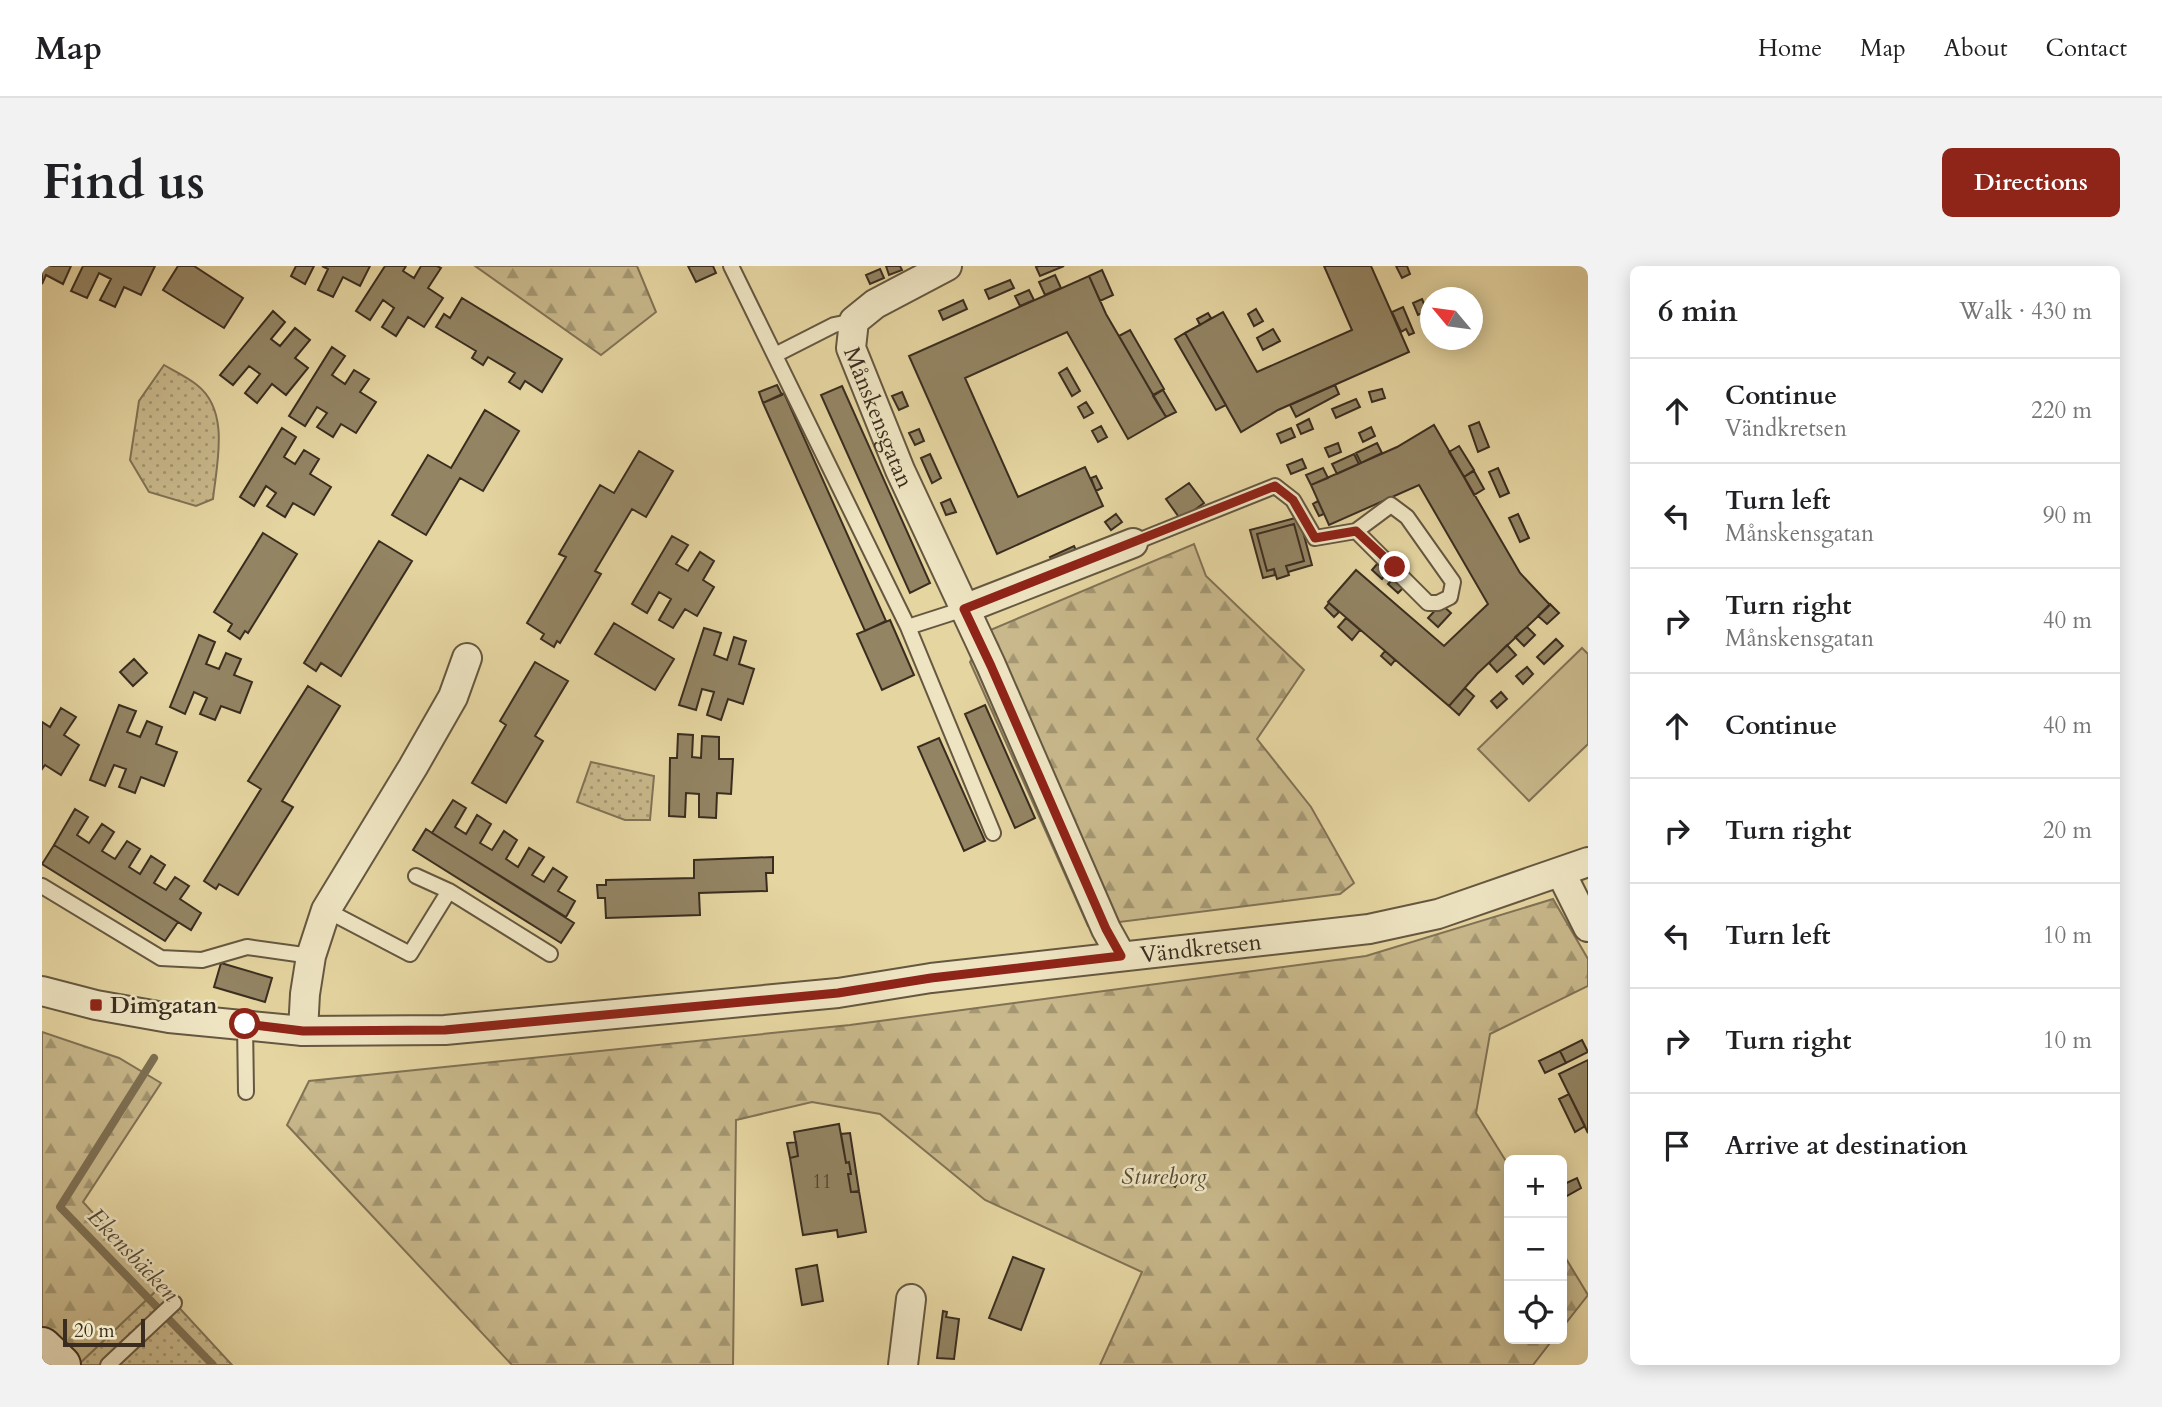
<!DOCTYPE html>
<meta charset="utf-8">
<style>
:root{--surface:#fff;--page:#f2f2f2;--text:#202124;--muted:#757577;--line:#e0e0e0;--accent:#8f2418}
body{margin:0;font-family:Cardo,serif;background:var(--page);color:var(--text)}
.controls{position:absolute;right:21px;bottom:21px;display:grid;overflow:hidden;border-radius:10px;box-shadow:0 4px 18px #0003}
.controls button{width:63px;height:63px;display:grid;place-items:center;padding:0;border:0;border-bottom:2px solid var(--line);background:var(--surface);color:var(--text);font:35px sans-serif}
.compass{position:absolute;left:1378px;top:21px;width:63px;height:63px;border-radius:50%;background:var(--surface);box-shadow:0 4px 18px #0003;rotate:299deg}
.scale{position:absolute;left:21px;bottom:18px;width:82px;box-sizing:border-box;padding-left:7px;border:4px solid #3a2d1f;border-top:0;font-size:19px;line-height:24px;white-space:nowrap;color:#3a2d1f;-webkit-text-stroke:5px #eee4c2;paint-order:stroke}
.stop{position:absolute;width:21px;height:21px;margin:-16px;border:5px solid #8f2418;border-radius:50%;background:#fff}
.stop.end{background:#8f2418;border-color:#fff;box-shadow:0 2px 7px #0008}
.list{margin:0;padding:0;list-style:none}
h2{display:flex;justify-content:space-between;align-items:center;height:91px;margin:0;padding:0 28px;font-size:30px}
h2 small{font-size:23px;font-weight:400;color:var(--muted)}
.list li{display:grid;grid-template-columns:46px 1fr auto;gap:21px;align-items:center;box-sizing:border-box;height:105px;padding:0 28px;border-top:2px solid var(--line)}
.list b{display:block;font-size:26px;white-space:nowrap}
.list p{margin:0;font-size:23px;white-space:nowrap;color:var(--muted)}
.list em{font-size:23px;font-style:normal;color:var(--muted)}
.icon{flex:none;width:38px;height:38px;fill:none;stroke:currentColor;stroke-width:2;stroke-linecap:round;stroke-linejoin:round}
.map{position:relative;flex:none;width:1546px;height:1099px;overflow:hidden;border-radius:10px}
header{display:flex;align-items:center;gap:42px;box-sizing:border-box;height:98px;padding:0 35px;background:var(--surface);border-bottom:2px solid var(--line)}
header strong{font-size:33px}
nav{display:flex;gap:38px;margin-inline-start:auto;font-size:24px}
.intro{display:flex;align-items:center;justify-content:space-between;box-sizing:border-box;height:168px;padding:0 42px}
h1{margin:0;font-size:49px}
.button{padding:18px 32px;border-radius:10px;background:var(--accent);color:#fff;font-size:24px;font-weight:700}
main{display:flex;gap:42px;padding:0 42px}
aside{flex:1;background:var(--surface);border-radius:10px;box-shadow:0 4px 18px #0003}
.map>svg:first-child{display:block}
.green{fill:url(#green-dots);stroke:#817255;stroke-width:2}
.forest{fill:url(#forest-firs);stroke:#817255;stroke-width:2}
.pitch{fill:#c8b88b;stroke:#817255;stroke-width:2}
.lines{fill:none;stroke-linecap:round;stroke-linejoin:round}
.stream{stroke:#7e7053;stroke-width:8}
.building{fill:#938463;stroke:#3a2d1f;stroke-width:2}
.lane-casing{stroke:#655740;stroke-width:18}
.street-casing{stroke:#655740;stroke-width:32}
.secondary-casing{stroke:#3a2d1f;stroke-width:42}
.lane{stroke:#eee4c2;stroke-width:14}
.street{stroke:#eee4c2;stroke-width:28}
.secondary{stroke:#eee4c2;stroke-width:38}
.route{stroke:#8f2418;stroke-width:9}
.poi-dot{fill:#8f2418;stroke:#eee4c2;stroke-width:2.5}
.labels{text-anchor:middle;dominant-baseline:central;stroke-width:5;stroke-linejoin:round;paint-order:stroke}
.number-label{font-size:19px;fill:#504330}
.street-label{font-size:23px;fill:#3a2d1f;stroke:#eee4c2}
.poi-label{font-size:23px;font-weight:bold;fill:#3a2d1f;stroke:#eee4c2;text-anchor:start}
.park-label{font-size:23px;font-style:italic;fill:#564935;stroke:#eee4c2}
.water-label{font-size:24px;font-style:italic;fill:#564934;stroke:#eee4c2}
</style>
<header>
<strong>Map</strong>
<nav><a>Home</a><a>Map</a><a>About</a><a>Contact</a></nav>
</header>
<div class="intro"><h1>Find us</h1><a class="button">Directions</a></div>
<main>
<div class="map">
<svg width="1546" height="1099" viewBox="0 0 1546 1099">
<defs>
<pattern id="green-dots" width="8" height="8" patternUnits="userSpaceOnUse" patternTransform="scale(1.75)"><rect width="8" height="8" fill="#c8b88b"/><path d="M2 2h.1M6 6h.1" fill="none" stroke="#a39671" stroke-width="1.8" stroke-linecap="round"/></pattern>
<pattern id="forest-firs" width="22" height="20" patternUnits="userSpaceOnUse" patternTransform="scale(1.75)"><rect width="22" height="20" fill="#c8b88b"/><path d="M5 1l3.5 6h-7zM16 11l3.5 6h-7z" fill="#a39671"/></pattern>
</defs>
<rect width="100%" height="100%" fill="#e5d5a1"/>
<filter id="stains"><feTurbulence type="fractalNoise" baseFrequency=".00286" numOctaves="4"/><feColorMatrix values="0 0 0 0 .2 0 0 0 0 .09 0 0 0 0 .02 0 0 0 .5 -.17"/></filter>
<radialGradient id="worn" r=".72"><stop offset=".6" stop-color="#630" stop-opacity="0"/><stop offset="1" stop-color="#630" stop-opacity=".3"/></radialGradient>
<!-- green -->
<path class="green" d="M122 99C132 105 145 111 155 119 188 145 175 196 171 233L154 240 107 226 88 194 97 135Z
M549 496 612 510 608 554H583L535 536Z
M118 1021 190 1099H36Z"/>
<!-- forest -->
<path class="forest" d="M433 0H595L614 46 559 89Z
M1152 278 1164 310 1262 404 1215 473 1269 541 1312 617 1298 628 1046 660 928 396 946 365Z
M1511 633 1546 693V720L1448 768 1434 847 1467 900V1073H1511L1491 1099H1058L1100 1006 943 934 838 848 770 836 694 854 691 1099H470L245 859 267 815 808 759 1324 690Z
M0 766 77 792 119 817 41 936 118 1021 36 1099 0 1070Z
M1520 986 1546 1029 1520 1062Z"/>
<!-- pitch -->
<path class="pitch" d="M1540 382 1546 388V478L1487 535 1436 483Z"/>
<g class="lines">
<!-- stream -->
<path class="stream" d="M112 792 18 941 171 1099"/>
</g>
<!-- building -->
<path class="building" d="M0 0H29L21 18 4 9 0 18Z
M41 0H113L99 29 82 21 73 41 58 34 69 13 57 7 45 32 29 25Z
M136 0H152L201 32 182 62 121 24Z
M254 0H272L263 18 249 10Z
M280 0H328L318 20 301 11 291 31 276 24 286 3Z
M343 0H364L361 5 372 12 379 0H395L399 2 386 22 401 32 382 61 366 51 354 70 340 61 352 42 341 34 328 54 314 45Z
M646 0H671L674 7 654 16Z
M844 0H858L860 4 847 9Z
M997 0H1022L998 10 994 1Z
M1282 0H1329L1367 86 1236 144 1199 166 1143 67 1181 46 1215 106 1310 64Z
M1354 0H1365L1368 8 1360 12Z
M838 3 842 12 828 18 824 9Z
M1060 4 1071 29 1058 35 1047 10Z
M1013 9 1019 22 1003 29 997 16Z
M1047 10 1064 48 1124 151 1086 173 1025 66 923 112 976 231 1043 201 1061 240 955 288 867 90Z
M968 14 972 22 947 33 943 24Z
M987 24 992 34 978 40 973 30Z
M420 32 520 93 500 126 483 115 478 123 467 116 473 107 446 91 441 99 430 92 434 85 394 61 402 48 408 52Z
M1380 33 1385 45 1376 49 1371 37Z
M921 34 925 43 901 54 897 45Z
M1361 41 1372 67 1367 69 1364 63 1359 66 1350 46Z
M1214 43 1221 55 1212 60 1206 48Z
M231 45 243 56 229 73 238 80 253 62 268 74 253 92 266 102 244 129 230 118 215 137 203 127 218 108 207 100 191 119 178 109Z
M1166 47 1169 52 1158 59 1155 53Z
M1231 63 1238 75 1221 84 1215 72Z
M1088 64 1122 123 1111 129 1077 70Z
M1143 67 1184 139 1174 144 1133 73Z
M290 81 303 90 290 109 303 118 312 104 327 113 318 126 334 136 314 167 299 158 291 171 275 161 285 147 275 141 263 160 247 150Z
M1025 102 1038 125 1030 130 1017 107Z
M735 119 740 129 721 137 717 126Z
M1293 119 1297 128 1254 151 1248 139Z
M800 120 888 317 868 327 779 129Z
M1340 123 1343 132 1330 136 1327 126Z
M1121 124 1134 146 1124 151 1111 130Z
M860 126 866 140 857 144 850 130Z
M742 127 844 355 823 365 721 137Z
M1314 133 1318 141 1294 152 1290 143Z
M1044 136 1051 147 1042 152 1036 141Z
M443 144 477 165 441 225 418 212 384 269 350 249 386 189 409 202Z
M1267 153 1271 163 1259 168 1255 159Z
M1437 156 1447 181 1436 186 1427 160Z
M1392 159 1478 307 1508 339 1435 408 1407 440 1286 336 1314 304 1402 380 1446 338 1377 219 1287 259 1269 219 1355 181Z
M1059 160 1065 171 1056 176 1050 165Z
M1329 161 1333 170 1321 176 1317 167Z
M240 162 254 171 242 191 253 198 262 184 277 193 268 208 289 221 272 249 251 237 243 251 225 240 234 227 224 220 212 240 198 231Z
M1249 162 1253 171 1239 177 1235 168Z
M877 163 882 175 873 179 867 167Z
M1296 177 1299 186 1287 191 1283 182Z
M1335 177 1340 187 1319 197 1314 187Z
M1417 180 1432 204 1422 211 1407 186Z
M597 185 631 205 604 251 590 243 553 305 559 308 518 377 515 375 512 381 499 373 502 368 485 357 524 291 517 288 558 219 572 227Z
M888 188 899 212 890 217 879 192Z
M1312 188 1317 198 1295 208 1290 198Z
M1260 193 1264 202 1249 208 1245 199Z
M1281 202 1286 212 1269 219 1264 209Z
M1456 202 1467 227 1458 231 1447 206Z
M1432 205 1442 223 1432 229 1422 211Z
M1054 210 1060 222 1054 225 1049 212Z
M1147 217 1162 237 1139 254 1124 233Z
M908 233 914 246 904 249 899 237Z
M1276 235 1282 248 1277 250 1271 238Z
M1074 248 1080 256 1069 264 1063 256Z
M1476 248 1487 272 1478 276 1467 252Z
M1257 251 1270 299 1246 306 1244 300 1262 295 1252 258 1215 268 1225 305 1232 303 1233 309 1221 312 1208 264Z
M1252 258 1262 295 1244 300 1247 309 1235 313 1232 303 1225 305 1215 268Z
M221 267 255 288 206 367 203 365 198 373 186 365 190 358 172 346Z
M630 270 646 279 634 298 646 305 658 286 672 295 661 314 672 321 655 350 643 343 631 362 617 354 629 333 617 326 605 347 590 338Z
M337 275 370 295 299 410 279 397 274 405 262 397Z
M1032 280 1036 289 1012 300 1008 291Z
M1336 297 1346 305 1340 313 1330 304Z
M1353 311 1363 320 1356 327 1346 318Z
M1287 337 1297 346 1292 351 1283 342Z
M1399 338 1409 347 1396 361 1386 352Z
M1508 338 1517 347 1505 358 1496 350Z
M1304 352 1318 364 1310 374 1296 361Z
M848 354 872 409 840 424 815 368Z
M572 357 632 393 613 424 553 388Z
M1485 361 1493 369 1482 380 1473 371Z
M662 362 679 367 672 389 685 394 692 371 704 375 697 398 712 403 701 438 686 433 679 454 665 449 672 426 660 423 654 444 637 439Z
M157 369 173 376 164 398 177 403 184 387 199 393 192 409 210 416 198 447 179 440 173 454 158 448 165 432 152 426 143 448 128 441Z
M1514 373 1521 380 1502 398 1495 391Z
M1465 379 1474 389 1455 406 1447 397Z
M1343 385 1353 394 1349 399 1339 390Z
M92 393 105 407 91 420 78 406Z
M493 396 526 415 493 470 501 475 464 537 430 517 464 459 458 455Z
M1485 401 1491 408 1481 418 1474 410Z
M266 420 298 440 240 535 251 541 196 629 177 618 174 623 162 615 219 523 206 515Z
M1423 422 1432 430 1417 449 1407 440Z
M1459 426 1465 433 1455 442 1449 435Z
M77 439 94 445 85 466 98 471 105 455 120 461 114 478 135 486 122 520 99 511 93 527 77 521 84 503 72 499 63 520 48 514Z
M943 439 993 552 973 562 923 448Z
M19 442 34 451 22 469 37 479 19 509 3 499 0 503V456L8 461Z
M636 468 651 469 650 491 659 492 660 470 677 471V493H691L689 528 675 527 674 552 657 551V528L644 527 643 551 627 550 628 492H635Z
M897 472 943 575 922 585 876 481Z
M411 534 424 542 413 561 424 568 435 549 449 558 438 577 450 584 462 565 475 574 464 593 476 601 487 582 502 591 490 609 502 616 511 602 525 611 516 625 533 635 524 651 390 567Z
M33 543 46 551 35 569 47 577 60 558 72 566 60 585 73 593 85 575 98 583 87 601 98 608 109 590 123 599 112 617 124 624 133 611 147 620 138 633 159 647 149 664 12 579Z
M384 563 532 657 519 677 371 584Z
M12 579 136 656 123 675 0 598Z
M731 591V607H724L725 625 657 627 658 649 564 652 563 632H556L555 619H564V614L652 612V594Z
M179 697 230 712 223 736 172 721Z
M1540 774 1546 786 1524 797 1518 785Z
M1518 785 1524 797 1503 807 1497 795Z
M1546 794V867L1517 808Z
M1527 828 1543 860 1533 866 1517 833Z
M797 858 804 897 807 896 809 908H806L809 926 817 925 824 966 796 971 795 964 761 969 748 892 756 890 752 866Z
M808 867 817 925 809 926 806 908H809L807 896 804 897 799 868Z
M754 876 756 890 748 892 745 877Z
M1129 904 1139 910 1133 921 1122 915Z
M1535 912 1539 922 1523 931 1520 919Z
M971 991 1002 1003 979 1064 947 1052Z
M775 999 781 1035 760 1039 754 1003Z
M901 1045 905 1046 904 1051 917 1053 912 1093 895 1092Z"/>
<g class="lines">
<defs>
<path id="lane" d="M689 0 866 361 951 567
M733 89 792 59 812 55
M1091 277 1233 220 1251 234 1273 272 1314 265 1386 337H1396L1408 331 1411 316 1365 251 1349 239 1314 265
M866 361 922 343
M374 610 407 625 508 688
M0 620 119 692 160 694 205 681 269 690
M284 644 368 688 407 625
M203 758 204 826
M66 1099 132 1037"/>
<g id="street">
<path id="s1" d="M905 0 833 38 812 55 809 82 858 204 949 399 1064 663 1079 690"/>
<path d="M922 343 1091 277"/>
<path d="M1519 607 1546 661"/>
<path id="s2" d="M0 725 54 739 127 752 261 765 403 764 796 727 889 712 1327 663 1396 648 1546 596"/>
<path d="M261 765 263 728 269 690 284 644 371 501 411 431 425 392"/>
<path d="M861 1099 869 1033"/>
</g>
<path id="secondary" d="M0 1081 19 1099"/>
</defs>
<!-- lane casing -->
<use href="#lane" class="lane-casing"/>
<!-- street casing -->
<use href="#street" class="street-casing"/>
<!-- secondary casing -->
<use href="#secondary" class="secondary-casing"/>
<!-- lane -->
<use href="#lane" class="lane"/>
<!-- street -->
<use href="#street" class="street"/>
<!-- secondary -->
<use href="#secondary" class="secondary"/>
</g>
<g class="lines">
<!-- route -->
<path class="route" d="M203 758 261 765 403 764 796 727 889 712 1079 690 1064 663 949 400 922 343 1233 220 1251 234 1273 272 1314 265 1353 301"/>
</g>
<!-- markers -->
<rect class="poi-dot" x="47" y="732" width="14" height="14" rx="3.5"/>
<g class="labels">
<!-- number labels -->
<g class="number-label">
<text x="780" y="916">11</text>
</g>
<!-- street labels -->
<g class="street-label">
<text stroke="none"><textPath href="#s1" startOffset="210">Månskensgatan</textPath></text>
<text stroke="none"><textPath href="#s2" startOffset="1167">Vändkretsen</textPath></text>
</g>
<!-- poi labels -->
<g class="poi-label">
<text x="68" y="739">Dimgatan</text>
</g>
<!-- park labels -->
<g class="park-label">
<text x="1122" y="910">Stureborg</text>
</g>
<!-- water labels -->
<g class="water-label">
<text transform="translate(91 989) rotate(46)">Ekensbäcken</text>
</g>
</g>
<rect width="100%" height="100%" filter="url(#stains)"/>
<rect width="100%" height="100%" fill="url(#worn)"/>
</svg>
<div class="controls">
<button>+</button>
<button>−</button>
<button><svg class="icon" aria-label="locate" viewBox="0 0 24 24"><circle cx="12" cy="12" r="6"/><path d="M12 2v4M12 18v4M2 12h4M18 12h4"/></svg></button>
</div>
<svg class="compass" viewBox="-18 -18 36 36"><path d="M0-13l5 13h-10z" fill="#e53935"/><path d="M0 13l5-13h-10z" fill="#757577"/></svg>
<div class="scale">20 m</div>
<div class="stop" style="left:203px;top:758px"></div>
<div class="stop end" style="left:1353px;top:301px"></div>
</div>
<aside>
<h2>6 min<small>Walk · 430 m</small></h2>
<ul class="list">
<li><svg class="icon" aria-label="ahead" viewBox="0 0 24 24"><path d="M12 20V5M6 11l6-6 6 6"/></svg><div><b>Continue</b><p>Vändkretsen</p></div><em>220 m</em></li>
<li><svg class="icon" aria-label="left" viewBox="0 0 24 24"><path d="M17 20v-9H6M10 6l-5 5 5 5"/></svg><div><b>Turn left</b><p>Månskensgatan</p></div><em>90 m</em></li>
<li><svg class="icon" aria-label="right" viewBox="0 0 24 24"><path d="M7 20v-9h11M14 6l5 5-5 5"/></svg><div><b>Turn right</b><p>Månskensgatan</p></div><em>40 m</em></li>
<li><svg class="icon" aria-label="ahead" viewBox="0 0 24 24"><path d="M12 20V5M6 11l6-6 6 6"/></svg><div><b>Continue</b></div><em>40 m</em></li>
<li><svg class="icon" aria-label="right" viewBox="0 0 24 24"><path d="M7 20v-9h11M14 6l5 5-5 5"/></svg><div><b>Turn right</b></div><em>20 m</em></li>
<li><svg class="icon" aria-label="left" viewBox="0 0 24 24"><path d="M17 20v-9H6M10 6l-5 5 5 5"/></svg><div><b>Turn left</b></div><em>10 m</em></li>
<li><svg class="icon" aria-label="right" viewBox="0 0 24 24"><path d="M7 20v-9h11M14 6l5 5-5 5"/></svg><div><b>Turn right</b></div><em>10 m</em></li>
<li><svg class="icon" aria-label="arrive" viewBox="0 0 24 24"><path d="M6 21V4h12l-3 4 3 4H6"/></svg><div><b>Arrive at destination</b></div></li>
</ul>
</aside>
</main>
